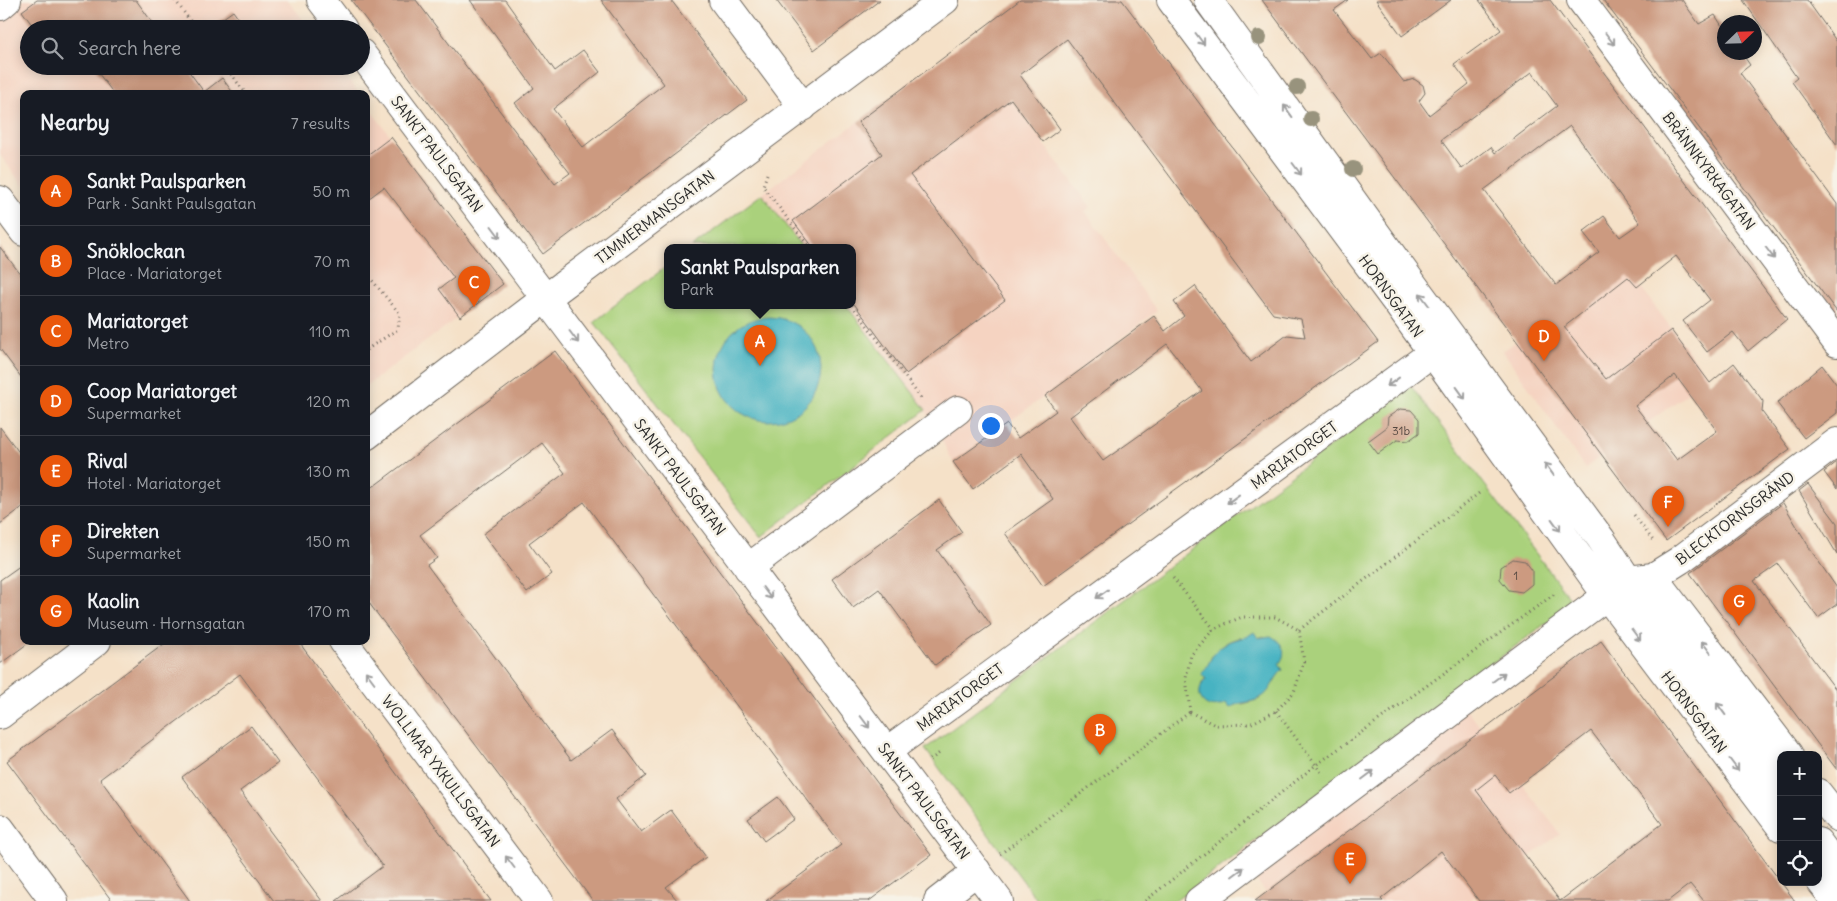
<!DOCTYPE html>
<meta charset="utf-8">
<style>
:root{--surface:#171b24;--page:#242831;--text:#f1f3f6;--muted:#9ea1a6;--line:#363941;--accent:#ea580c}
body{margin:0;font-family:Delius,sans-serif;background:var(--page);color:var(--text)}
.controls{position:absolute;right:15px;bottom:15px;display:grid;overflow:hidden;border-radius:10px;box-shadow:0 2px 12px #0003}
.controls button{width:45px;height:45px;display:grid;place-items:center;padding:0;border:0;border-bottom:1px solid var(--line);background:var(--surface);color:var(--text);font:25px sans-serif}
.compass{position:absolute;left:1717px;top:15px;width:45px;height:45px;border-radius:50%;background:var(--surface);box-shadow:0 2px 12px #0003;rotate:67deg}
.you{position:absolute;left:990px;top:425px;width:18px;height:18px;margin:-12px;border:4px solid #fff;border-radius:50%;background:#1a73e8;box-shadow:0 0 0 8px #1a73e833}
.badge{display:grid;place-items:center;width:32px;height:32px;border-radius:50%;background:var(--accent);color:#fff;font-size:16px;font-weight:700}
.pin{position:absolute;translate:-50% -41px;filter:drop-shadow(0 1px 2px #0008)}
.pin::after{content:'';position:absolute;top:26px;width:18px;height:15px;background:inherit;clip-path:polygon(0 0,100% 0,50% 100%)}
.popup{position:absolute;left:664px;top:244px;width:192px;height:65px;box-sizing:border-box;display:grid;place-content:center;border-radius:10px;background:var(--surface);filter:drop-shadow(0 1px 4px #0005);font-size:16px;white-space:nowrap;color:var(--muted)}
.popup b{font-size:19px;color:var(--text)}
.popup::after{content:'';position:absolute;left:50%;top:100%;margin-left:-10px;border:10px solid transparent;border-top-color:var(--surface)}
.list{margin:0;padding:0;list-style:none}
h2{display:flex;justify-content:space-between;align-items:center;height:65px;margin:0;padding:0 20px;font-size:21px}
h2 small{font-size:16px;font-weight:400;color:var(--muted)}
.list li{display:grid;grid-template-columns:32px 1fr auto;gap:15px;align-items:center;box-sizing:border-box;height:70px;padding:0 20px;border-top:1px solid var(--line)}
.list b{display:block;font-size:19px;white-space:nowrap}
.list p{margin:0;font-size:16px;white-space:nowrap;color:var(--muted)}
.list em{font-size:16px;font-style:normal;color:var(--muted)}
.icon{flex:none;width:28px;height:28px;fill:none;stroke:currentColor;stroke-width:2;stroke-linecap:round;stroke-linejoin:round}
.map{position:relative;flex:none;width:1837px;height:901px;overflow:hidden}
.search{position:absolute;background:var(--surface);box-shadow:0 2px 12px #0003;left:20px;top:20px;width:350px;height:55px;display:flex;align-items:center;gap:12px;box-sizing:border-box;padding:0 18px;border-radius:28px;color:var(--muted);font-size:19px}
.panel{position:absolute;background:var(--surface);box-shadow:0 2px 12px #0003;left:20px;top:90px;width:350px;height:555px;border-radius:10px}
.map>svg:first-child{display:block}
.built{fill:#f5d3c1}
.green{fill:#aad17b;stroke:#6a7e53;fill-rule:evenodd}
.water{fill:#46b3c2;stroke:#386f76}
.building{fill:#cc9a80;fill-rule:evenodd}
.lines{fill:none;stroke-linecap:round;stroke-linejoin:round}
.minor-casing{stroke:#726b62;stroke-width:30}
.path{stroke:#726b62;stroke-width:3;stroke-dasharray:1 4;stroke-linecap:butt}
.minor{stroke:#fff;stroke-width:28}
.tree{fill:#98937d}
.oneway{stroke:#a0a0a0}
.labels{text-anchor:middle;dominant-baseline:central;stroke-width:5;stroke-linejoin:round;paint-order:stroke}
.number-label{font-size:12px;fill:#534740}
.street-label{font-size:15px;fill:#2b2b2b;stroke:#f7f3e8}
</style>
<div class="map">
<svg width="1837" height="901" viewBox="0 0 1837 901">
<rect width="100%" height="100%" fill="#f7f3e8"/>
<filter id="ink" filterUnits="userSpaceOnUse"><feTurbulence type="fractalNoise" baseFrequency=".02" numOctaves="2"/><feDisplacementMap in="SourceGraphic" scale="10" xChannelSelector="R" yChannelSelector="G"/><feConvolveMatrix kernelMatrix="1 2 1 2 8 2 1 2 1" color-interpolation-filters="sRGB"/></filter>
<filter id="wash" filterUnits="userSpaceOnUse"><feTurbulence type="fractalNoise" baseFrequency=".0096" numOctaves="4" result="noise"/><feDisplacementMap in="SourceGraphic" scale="20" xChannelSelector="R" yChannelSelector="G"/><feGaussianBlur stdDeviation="1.12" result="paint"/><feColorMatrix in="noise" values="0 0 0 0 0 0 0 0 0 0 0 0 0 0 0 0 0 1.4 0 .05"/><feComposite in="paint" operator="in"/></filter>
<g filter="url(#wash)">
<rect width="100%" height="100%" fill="#f5e1c8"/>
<!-- built -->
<path class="built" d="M0 0H288L310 29H29V66H338L359 94H24V187L0 155Z
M966 40 1091 207 1085 211 1157 311 1045 396 953 462 926 410 846 305H852V247H802L762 194Z
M366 104 503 284 366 386Z
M1622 263 1709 378 1585 468 1503 351Z
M1454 692 1560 834 1468 901H1272L1237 854Z"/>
<!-- green -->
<path class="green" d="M762 194 802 247H692Z
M667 266 668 305H846L926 410 761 537 594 322Z
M1411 386 1573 603 1175 901H1038L925 749ZM1264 636 1282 670 1277 674 1260 699 1243 704 1226 703 1201 684C1208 677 1207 667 1211 658 1216 648 1229 639 1240 638 1249 637 1256 639 1264 636Z"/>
<!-- water -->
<path class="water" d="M717 369a52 52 0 1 1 104 0a52 52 0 1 1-104 0Z
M1254 632 1258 638 1271 636C1283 643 1288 653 1279 664L1283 670C1273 678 1272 692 1260 698 1250 704 1239 701 1230 708L1226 703C1207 715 1190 695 1206 679L1201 673C1210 666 1210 655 1219 648 1230 638 1244 640 1254 632Z"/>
<g id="blocks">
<!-- building -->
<path class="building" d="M37 0H136L157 29H66L63 26 59 29H35L22 11Z
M351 0H416L555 184 570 173 515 103 534 88 470 0H505L555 71 583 50 600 72 553 109 583 147 664 84 601 0H671L747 100 543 254Z
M776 0H880L814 50Z
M1020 0H1122L1378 342 1043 586 1005 533 1053 499 1021 454 973 489 953 462 1007 424 1018 438 1038 424 1056 411 1045 396 1154 316 1165 331 1184 316 1174 302 1195 286 1251 362 1287 335 1305 337 1301 319 1273 314 1067 39 1020 75 1060 129 1043 142 1011 99 910 175 1005 300 906 374 852 301V247H813L793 221 882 154 858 122ZM1167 344 1202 391 1103 461 1070 417Z
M1262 0H1348L1334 10 1372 59 1381 53 1404 82 1414 79 1423 85 1425 93 1419 101 1429 115 1469 84 1454 64 1501 30 1479 0H1550L1787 319 1748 351 1733 332 1707 352 1683 321 1710 300 1676 256 1637 287 1628 277 1564 327 1606 379 1671 330 1710 383 1734 363 1763 401 1762 412 1790 449 1666 541ZM1532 72 1557 106 1495 153 1491 147 1462 169 1441 140ZM1570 126 1640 223 1620 237 1604 216 1583 232 1599 252 1556 285 1484 190ZM1675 375 1717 431 1677 460 1635 406Z
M1376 0H1451L1402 36Z
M1603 0H1682L1699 24 1715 15 1724 29V52H1741L1750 65 1740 73 1837 204V312Z
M1743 0H1807L1837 42V145L1792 82 1797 78Z
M233 11 246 29H214L212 26Z
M93 66H185L204 92 222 78 234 94H114Z
M391 137 503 284 460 317 439 289 454 278 384 187 368 199 366 196V156Z
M0 247 24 279V381L0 349Z
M555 351 931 855 869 901H766L841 845 584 502 529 543 552 574 527 593 483 534 565 473 542 443 420 535 437 558 427 565 571 760 612 730 646 776 616 799 641 832 671 810 706 857 666 887 678 901H593L366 599V492Z
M1822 365 1837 385V413L1804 438 1777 403Z
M1400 409 1411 410 1419 419V433L1408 441 1397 440 1378 454 1368 441 1387 427 1388 417Z
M0 427 24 459V506L0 524Z
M1837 462V489L1824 472Z
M1808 484 1837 523V554L1799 491Z
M939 500 962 532 937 550 991 625 935 665 879 589 853 608 832 579Z
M1783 503 1812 552 1837 588V604L1818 618 1778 564 1754 581 1837 691V770L1690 573Z
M1513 559 1525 561 1532 570V584L1522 592 1509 590 1500 579 1501 567Z
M24 563V641H31L0 664V580Z
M168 641H298L491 901H336L383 866 240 674 100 779 190 901H112L7 761Z
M1601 641 1795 901H1704L1690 884 1668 901H1479L1441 851 1381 899 1383 901H1255ZM1591 731 1662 824 1560 901 1476 790 1495 775 1509 793Z
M251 726 278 763 240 791 322 901H274L182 777Z
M778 797 794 819 764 841 748 819Z"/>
</g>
</g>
<g filter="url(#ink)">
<use href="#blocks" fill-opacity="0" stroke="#726b62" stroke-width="1"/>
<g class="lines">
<defs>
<path id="minor" d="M321 0 343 29
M723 0 803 107
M1171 0 1396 302 1607 596 1781 827
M1208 0 1415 287 1601 539 1628 580 1781 790
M1581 0 1837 343
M0 6 7 0
M361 53 999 901
M0 200 24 232
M366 436 546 298 945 0
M748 568 958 410
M1653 577 1789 755
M343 641 539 901
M0 715 97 641
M887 751 1432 353
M1818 793 1837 817
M0 828 54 901
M1818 842 1837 867
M1818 878 1836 901
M938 901 977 871
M1199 901 1628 580 1653 577 1680 560 1837 442"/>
</defs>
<!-- minor casing -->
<use href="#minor" class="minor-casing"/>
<!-- path -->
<path class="path" d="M175 0 196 29
M225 66 246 94
M767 174 763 186 809 247
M366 273 400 314 398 329 366 350
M852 305 923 401
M1634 515 1654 542
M1173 578 1214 629
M1299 630 1482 491
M1276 711 1321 772
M1190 712 1186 678 1191 655 1214 629 1242 617H1275L1299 630
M1190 712 1215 725 1250 724 1276 711 1294 692 1304 662 1299 630
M930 760 941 752
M1000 854 1190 712
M1145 901 1316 765 1556 593"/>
<!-- minor -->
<use href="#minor" class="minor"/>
</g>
<!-- trees -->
<g class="tree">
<circle cx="1259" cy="38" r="8"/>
<circle cx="1297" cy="87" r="8"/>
<circle cx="1311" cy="119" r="8"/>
<circle cx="1353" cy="169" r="8"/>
</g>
<!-- one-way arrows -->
<defs><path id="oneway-shaft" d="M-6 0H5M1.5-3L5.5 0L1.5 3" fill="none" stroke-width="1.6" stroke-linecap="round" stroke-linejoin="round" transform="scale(1.25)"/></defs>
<g class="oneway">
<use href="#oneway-shaft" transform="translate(1200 39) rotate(53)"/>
<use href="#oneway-shaft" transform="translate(1610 39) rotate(53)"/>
<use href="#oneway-shaft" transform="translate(1288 111) rotate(-126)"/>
<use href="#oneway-shaft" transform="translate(1297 169) rotate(53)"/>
<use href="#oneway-shaft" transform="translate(496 232) rotate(53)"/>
<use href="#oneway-shaft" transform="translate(1770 253) rotate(53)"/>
<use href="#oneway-shaft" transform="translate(1424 299) rotate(-127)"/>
<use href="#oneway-shaft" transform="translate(574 337) rotate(53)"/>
<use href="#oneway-shaft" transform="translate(1393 382) rotate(144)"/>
<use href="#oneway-shaft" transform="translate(1461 393) rotate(54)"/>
<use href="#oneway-shaft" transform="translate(1549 469) rotate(-126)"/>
<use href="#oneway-shaft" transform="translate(1233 499) rotate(144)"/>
<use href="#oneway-shaft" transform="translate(1556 525) rotate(54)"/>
<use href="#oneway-shaft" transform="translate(767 593) rotate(53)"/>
<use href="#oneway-shaft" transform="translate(1102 594) rotate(144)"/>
<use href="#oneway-shaft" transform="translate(1636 635) rotate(53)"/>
<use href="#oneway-shaft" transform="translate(1706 647) rotate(-127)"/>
<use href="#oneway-shaft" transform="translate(370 677) rotate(-127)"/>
<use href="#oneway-shaft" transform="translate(1499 677) rotate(-37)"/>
<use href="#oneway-shaft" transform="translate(1721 709) rotate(-126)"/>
<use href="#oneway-shaft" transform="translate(865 722) rotate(53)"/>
<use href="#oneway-shaft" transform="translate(1734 765) rotate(53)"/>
<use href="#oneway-shaft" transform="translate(1368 775) rotate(-37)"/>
<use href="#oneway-shaft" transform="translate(510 862) rotate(-127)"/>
<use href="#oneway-shaft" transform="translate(1238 872) rotate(-37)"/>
</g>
</g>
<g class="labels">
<!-- number labels -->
<g class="number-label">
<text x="1401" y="430">31b</text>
<text x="1516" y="575">1</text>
</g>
<!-- street labels -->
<g class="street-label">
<text transform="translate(437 154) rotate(53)">SANKT PAULSGATAN</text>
<text transform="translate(1709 171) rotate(53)">BRÄNNKYRKAGATAN</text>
<text transform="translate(655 217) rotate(-37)">TIMMERMANSGATAN</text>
<text transform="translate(1391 296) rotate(54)">HORNSGATAN</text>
<text transform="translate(1294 455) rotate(-36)">MARIATORGET</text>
<text transform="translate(680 477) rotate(53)">SANKT PAULSGATAN</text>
<text transform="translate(1735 518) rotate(-37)">BLECKTORNSGRÄND</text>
<text transform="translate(960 697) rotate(-36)">MARIATORGET</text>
<text transform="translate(1694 712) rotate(53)">HORNSGATAN</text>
<text transform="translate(441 771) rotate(53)">WOLLMAR YXKULLSGATAN</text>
<text transform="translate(924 801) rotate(53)">SANKT PAULSGATAN</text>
</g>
</g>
</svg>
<div class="controls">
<button>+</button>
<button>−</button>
<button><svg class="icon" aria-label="locate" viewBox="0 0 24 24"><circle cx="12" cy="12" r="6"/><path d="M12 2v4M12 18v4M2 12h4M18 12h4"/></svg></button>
</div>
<svg class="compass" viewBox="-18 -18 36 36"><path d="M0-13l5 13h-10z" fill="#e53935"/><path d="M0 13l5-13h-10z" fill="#9ea1a6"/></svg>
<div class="you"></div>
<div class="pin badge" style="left:760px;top:366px">A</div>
<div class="popup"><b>Sankt Paulsparken</b>Park</div>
<div class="pin badge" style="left:1100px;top:755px">B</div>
<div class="pin badge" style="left:474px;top:307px">C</div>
<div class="pin badge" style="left:1544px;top:361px">D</div>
<div class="pin badge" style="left:1350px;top:884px">E</div>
<div class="pin badge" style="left:1668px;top:527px">F</div>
<div class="pin badge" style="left:1739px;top:626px">G</div>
<div class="search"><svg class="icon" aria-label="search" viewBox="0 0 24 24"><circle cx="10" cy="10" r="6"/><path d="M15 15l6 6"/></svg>Search here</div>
<section class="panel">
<h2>Nearby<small>7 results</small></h2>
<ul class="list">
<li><span class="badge">A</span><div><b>Sankt Paulsparken</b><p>Park · Sankt Paulsgatan</p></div><em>50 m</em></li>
<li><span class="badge">B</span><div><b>Snöklockan</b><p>Place · Mariatorget</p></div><em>70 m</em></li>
<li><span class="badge">C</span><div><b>Mariatorget</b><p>Metro</p></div><em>110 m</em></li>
<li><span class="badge">D</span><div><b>Coop Mariatorget</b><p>Supermarket</p></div><em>120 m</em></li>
<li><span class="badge">E</span><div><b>Rival</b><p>Hotel · Mariatorget</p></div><em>130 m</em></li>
<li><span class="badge">F</span><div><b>Direkten</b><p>Supermarket</p></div><em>150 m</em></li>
<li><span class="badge">G</span><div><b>Kaolin</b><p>Museum · Hornsgatan</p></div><em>170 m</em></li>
</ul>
</section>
</div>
